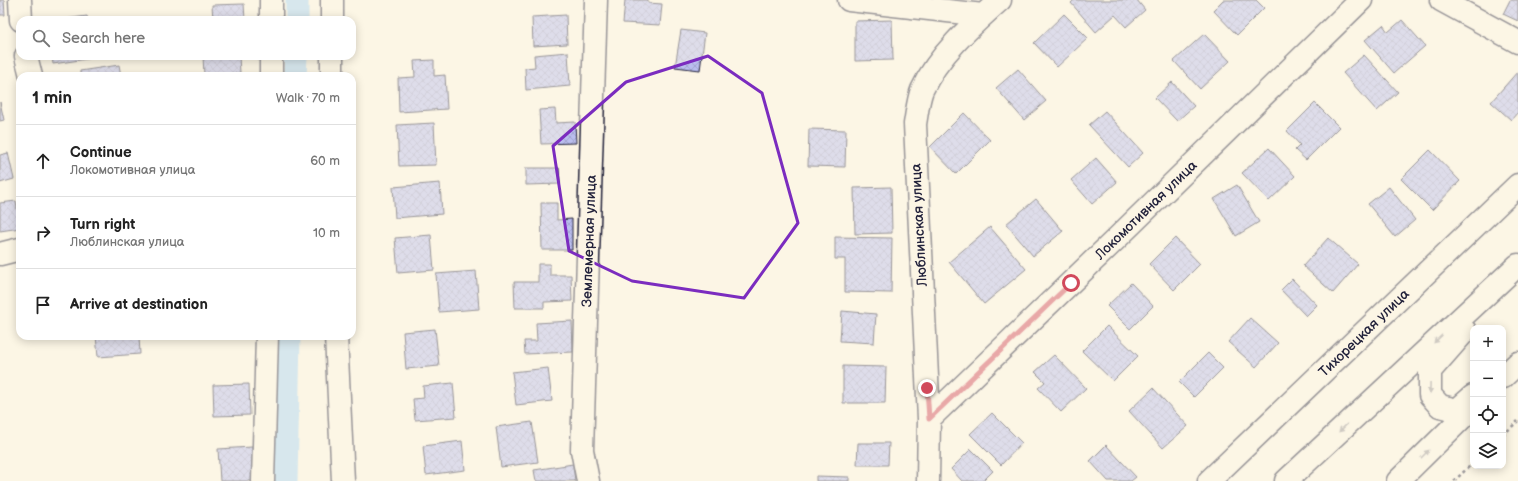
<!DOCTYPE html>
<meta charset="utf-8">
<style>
:root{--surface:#fff;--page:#f6f6f6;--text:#222;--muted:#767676;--line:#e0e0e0}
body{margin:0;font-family:"Balsamiq Sans",sans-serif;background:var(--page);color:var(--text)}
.controls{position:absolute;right:12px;bottom:12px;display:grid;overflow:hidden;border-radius:8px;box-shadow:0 2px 10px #0003}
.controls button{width:36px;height:36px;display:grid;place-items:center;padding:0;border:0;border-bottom:1px solid var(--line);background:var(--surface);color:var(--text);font:20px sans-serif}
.stop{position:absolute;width:12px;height:12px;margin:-9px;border:3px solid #d1495b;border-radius:50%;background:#fff}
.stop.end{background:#d1495b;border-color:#fff;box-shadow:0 1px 4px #0008}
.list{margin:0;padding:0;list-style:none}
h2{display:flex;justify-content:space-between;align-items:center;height:52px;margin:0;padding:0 16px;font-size:17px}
h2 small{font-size:13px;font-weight:400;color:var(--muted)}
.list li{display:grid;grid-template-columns:26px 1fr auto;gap:12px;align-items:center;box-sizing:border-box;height:72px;padding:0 16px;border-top:1px solid var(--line)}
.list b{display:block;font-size:15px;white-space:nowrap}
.list p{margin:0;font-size:13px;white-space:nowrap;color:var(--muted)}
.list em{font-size:13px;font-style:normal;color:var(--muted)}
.icon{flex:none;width:22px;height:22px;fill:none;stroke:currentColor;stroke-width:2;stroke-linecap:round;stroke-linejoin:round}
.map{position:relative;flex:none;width:1518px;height:481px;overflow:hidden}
.search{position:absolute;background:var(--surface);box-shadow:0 2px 10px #0003;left:16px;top:16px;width:340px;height:44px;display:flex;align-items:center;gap:10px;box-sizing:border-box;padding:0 14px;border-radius:12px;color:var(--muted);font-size:15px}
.panel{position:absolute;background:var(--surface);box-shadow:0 2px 10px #0003;left:16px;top:72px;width:340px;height:268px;border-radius:12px}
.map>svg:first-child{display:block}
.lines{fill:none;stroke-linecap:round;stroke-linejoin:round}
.canal{stroke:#aad6f6;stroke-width:23}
.building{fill:url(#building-cross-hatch);stroke:#22223b}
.minor-casing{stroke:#22223b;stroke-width:25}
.major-casing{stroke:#22223b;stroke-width:25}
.path{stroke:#22223b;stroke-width:2.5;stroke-dasharray:3 3;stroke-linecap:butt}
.minor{stroke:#fcf5e5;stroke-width:22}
.major{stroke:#fcf5e5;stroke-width:22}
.oneway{fill:#9a9698}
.route{stroke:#d1495b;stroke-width:5}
.marked{fill:none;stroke:#7b2cbf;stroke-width:3;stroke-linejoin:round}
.labels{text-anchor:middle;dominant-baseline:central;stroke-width:4;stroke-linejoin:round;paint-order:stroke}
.street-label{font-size:14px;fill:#22223b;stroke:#fcf5e5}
</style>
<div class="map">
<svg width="1518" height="481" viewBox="0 0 1518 481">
<defs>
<pattern id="building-cross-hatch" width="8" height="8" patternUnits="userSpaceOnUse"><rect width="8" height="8" fill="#babeef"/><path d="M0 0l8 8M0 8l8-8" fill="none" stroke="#a0a3ce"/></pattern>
</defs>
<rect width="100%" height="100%" fill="#fcf5e5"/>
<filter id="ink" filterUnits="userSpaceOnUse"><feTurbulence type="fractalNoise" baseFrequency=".025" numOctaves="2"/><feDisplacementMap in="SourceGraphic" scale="8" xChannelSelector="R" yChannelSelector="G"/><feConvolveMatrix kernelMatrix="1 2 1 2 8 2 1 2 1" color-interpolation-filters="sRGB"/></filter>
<g filter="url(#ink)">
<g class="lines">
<!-- canal -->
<path class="canal" d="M297 20V0
M295 76 296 56
M286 481 289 336"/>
</g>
<!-- building -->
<path class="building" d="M0 0H4L5 15H0Z
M625 0H648V3L662 4 660 25 623 23Z
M1074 0H1137L1145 10 1126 27 1115 15 1096 32 1071 3Z
M1223 0H1256L1264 8 1237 35 1213 10Z
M1510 0H1518V21L1503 14Z
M244 4 245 20H213L212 5Z
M1064 14 1088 38 1057 67 1034 43Z
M566 15 567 44 533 46 532 17Z
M87 16 88 20H65V19Z
M892 20 893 60 855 61V21Z
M1402 20 1425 46 1394 73 1365 40 1383 25 1388 32Z
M681 30 705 33 700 70 675 67Z
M1204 34 1230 61 1200 89 1174 61Z
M568 52 570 86 526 90 525 68 535 67 534 55Z
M1364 55 1398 92 1377 111 1343 73Z
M52 56H93V58L53 64Z
M203 56H239L240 73 204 75Z
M434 60V76L445 75 447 109 399 112 398 78 415 77 414 61Z
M119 65 121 76H80V71Z
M1018 69 1046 101 1024 120 996 88Z
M1518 71V112L1511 120 1491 102Z
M1172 82 1194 106 1177 121 1155 98Z
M0 102 4 120 0 121Z
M1315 103 1339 127 1306 160 1295 150 1300 145 1287 131Z
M555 109 556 123 575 122 576 143 541 144 539 110Z
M1105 111 1143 153 1128 167 1089 125Z
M964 113 990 140 956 174 930 147Z
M434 123 436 165 399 166 397 125Z
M809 129 846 130 845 167 808 166Z
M1269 148 1295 176 1269 201 1242 173Z
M1430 150 1460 181 1432 210 1401 179Z
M8 153 14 179 0 183V155Z
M1096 158 1117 182 1092 204 1071 180Z
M526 168H559L560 184 526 185Z
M440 183 442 214 395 218 393 187Z
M1237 185 1259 222 1236 236 1214 199Z
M891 187 892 233 855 234 854 188Z
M1389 187 1415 220 1395 237 1368 204Z
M1036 199 1063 231 1033 256 1006 224Z
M16 201 20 228 0 231V203Z
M541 203H557V220L572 219V250H542Z
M990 227 1026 269 984 304 949 262Z
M431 235 434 270 398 273 395 238Z
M835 237 892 238 891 293 845 292V259H835Z
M1175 238 1200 264 1174 290 1149 264Z
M1328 238 1358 264 1333 293 1303 266Z
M538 264H550V275H571L572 301 544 302V308H515L514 282H538Z
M476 271 479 309 439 312 436 274Z
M1292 279 1317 305 1306 316 1281 290Z
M1131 283 1153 306 1130 329 1107 306Z
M842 311 876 314 874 343 840 341Z
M1250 318 1278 343 1256 367 1228 342Z
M572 321 573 352 525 354 524 341H537L536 323Z
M1107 326 1138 356 1113 381 1082 351Z
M435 329 439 366 406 369 403 332Z
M96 336H139L140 354 98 357Z
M1208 353 1223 368 1194 397 1179 382Z
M1054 355 1086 388 1061 412 1038 388 1045 382 1035 372Z
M843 366 886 367 885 403H843Z
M548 368 552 401 516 405 512 372Z
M453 383 456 417 415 420 413 399 424 398 423 386Z
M249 384 250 415 214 416 213 385Z
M1153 388 1188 426 1163 448 1129 411Z
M992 413 1022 443 1001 465 970 434Z
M532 422 538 462 501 467 496 427Z
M462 441 465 470 426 475 423 446Z
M858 443H889L888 465H857Z
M1106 445 1136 477 1131 481H1108L1090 461Z
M252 447 254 481H220L218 449Z
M971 449 993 471 983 481H962L951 469Z
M573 464 575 481H536L534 470Z
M816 476 849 477V481H816Z"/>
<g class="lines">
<defs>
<path id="minor" d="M20 0 21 20
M849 0 983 15
M1441 0 1518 42
M271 20V0
M332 20V0
M26 56 31 76
M271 76V56
M332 76V56
M0 254 20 249
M336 336 343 481
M929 419 1114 241 1361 0
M263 481 267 336
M588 481 582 450 596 0
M928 481 929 419 915 124C917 113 918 100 922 90 938 55 972 25 1000 0
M1209 481 1518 185"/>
<path id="major" d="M1465 331 1430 371V395L1440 406 1457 410 1473 396
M1503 377 1518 363
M1286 481 1518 265
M1398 481 1473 407"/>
</defs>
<!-- minor casing -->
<use href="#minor" class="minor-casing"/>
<!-- major casing -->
<use href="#major" class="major-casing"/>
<!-- path -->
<path class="path" d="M1503 435 1518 421
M1454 481 1473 463"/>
<!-- minor -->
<use href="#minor" class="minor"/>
<!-- major -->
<use href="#major" class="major"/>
</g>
<!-- one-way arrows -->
<defs><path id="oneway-solid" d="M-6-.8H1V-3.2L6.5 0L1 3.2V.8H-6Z"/></defs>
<g class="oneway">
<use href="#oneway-solid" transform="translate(1438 339) rotate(137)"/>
<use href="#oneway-solid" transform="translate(1430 388) rotate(91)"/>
<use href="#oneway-solid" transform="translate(1343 428) rotate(137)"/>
<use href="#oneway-solid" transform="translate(1425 454) rotate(-45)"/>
</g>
</g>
<g class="lines" filter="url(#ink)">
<!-- route -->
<path class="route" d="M927 388 929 419 1071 283"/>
</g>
<!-- marked area -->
<path d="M0 0H1518V481H0ZM708 56 762 93 798 223 744 298 632 281 569 251 553 146 626 82Z" fill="#fcf5e5" fill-opacity=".55" fill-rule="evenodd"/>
<path class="marked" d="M708 56 762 93 798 223 744 298 632 281 569 251 553 146 626 82Z"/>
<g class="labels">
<!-- street labels -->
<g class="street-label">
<text transform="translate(1146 210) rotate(-44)">Локомотивная улица</text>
<text transform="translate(919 225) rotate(-93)">Люблинская улица</text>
<text transform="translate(589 241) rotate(-88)">Землемерная улица</text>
<text transform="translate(1364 333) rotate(-44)">Тихорецкая улица</text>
</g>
</g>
</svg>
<div class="controls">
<button>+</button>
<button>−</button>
<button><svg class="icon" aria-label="locate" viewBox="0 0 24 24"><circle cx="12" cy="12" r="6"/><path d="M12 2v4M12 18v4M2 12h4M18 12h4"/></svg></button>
<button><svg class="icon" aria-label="layers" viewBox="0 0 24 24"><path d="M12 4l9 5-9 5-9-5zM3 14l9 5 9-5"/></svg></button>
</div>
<div class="stop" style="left:1071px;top:283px"></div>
<div class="stop end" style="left:927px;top:388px"></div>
<div class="search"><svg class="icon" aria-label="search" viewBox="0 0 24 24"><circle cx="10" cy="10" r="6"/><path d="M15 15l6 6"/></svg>Search here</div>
<section class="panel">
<h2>1 min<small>Walk · 70 m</small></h2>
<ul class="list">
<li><svg class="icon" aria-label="ahead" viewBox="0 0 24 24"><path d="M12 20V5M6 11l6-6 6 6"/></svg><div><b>Continue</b><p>Локомотивная улица</p></div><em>60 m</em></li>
<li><svg class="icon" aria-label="right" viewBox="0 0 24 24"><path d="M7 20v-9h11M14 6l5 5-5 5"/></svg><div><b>Turn right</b><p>Люблинская улица</p></div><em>10 m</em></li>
<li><svg class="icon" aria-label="arrive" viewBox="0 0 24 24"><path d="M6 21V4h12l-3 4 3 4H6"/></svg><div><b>Arrive at destination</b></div></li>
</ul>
</section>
</div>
